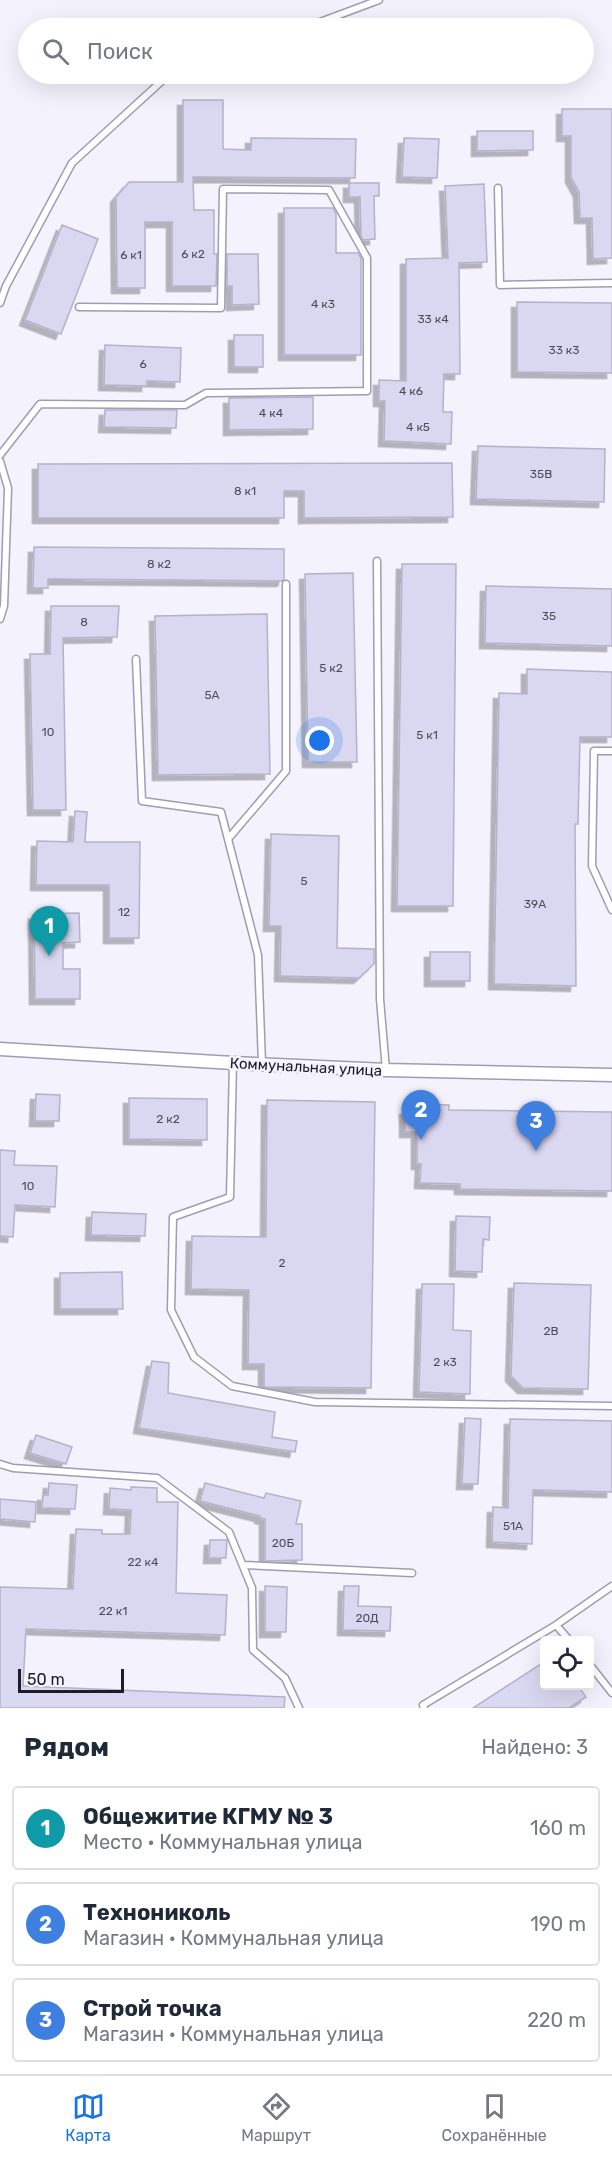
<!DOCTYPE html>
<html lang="ru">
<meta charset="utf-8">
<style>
:root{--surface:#fff;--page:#f6f6f7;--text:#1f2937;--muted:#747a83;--line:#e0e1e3;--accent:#1a73e8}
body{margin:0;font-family:Rubik,sans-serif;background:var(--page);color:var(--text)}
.controls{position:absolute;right:18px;bottom:18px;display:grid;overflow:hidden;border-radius:6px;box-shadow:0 6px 24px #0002}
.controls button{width:54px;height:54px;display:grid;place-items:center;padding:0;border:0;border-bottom:2px solid var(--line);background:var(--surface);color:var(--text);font:30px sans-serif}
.scale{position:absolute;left:18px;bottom:15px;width:106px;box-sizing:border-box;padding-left:6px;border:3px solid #1e1c26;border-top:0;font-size:16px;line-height:21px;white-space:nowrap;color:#1e1c26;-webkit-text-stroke:4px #f4f2fd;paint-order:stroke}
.you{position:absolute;left:320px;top:741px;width:21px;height:21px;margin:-15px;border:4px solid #fff;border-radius:50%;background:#1a73e8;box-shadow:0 0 0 9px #1a73e833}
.badge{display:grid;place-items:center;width:39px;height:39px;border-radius:50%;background:var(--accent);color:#fff;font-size:20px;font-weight:700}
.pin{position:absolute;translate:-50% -50px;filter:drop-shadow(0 2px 3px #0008)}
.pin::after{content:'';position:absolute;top:32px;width:21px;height:18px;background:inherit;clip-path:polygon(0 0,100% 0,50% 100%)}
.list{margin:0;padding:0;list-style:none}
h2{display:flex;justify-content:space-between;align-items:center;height:78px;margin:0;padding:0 24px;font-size:26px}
h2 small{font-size:20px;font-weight:400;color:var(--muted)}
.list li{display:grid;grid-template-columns:39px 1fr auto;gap:18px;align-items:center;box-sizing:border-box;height:84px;margin:0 12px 12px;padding:0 12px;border:2px solid var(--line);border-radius:6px}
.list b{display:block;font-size:22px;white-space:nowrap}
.list p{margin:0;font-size:20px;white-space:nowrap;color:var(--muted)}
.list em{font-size:20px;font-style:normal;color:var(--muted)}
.icon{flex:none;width:33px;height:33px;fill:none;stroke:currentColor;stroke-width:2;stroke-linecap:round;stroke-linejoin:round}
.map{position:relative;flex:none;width:612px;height:1708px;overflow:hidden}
.search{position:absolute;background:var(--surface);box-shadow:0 6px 24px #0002;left:18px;right:18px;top:18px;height:66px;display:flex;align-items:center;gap:15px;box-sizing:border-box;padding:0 21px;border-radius:33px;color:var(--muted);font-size:22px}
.sheet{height:366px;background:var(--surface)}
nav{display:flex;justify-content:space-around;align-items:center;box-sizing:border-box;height:84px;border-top:2px solid var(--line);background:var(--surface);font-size:16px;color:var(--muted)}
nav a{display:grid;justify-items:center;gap:3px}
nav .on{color:var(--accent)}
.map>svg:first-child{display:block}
.building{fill:#dad7f1;stroke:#b5b1ca;stroke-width:1.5;filter:url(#shadow)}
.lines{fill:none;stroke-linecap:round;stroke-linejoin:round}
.service-casing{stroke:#9f9cb4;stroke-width:9}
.minor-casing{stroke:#9f9cb4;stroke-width:15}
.service{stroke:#fff;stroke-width:6}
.minor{stroke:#fff;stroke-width:12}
.labels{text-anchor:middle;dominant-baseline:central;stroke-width:5;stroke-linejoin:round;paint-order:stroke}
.number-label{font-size:12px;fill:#4d4b59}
.street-label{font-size:15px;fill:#1e1c26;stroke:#f4f2fd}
</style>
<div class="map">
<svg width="612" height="1708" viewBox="0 0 612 1708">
<defs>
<filter id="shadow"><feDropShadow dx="-5.5" dy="5.5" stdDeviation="0" flood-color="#0004"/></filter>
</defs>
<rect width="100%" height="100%" fill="#f4f2fd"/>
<!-- building -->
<path class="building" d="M183 100H223V149L251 150V138L356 139 355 178 193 177 194 210H214V254H217L216 286H172V222H145V288H117L116 197 129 182H183Z
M562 109H612V258L593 259 592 218H580L579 192 571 177V136H562Z
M477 131H533V150L477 151Z
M404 138 439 139 437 178 402 177Z
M349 183H379V196H374L375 239 363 240 361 237 360 197H349Z
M484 184 487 262 459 263 460 374H444L443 412H452L451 444 384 441 385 401H379V380L406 381V259L448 258 445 186Z
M284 208H333L336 214V253H358L361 258V355H284Z
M62 225 98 239 61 334 25 320Z
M227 254H258L259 304 232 305V286H227Z
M517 302 612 303V373L517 372Z
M234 335H263V367H234Z
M105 345 181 348 180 382 147 381V386L104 385Z
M313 397V429L229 430V398Z
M105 410H177L176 428 104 427Z
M478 446 605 449 604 502 476 499Z
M452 463 453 517 304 518V491H284V518H38V464Z
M34 547 284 549V579L282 581 48 579V588H33Z
M402 564H456L453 906H397Z
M353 573 357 762H308L305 574Z
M486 586 612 589V646L485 643Z
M51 606H119L117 637 63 638 66 810H33L30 654H50Z
M267 614 270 774 158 775 155 616Z
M527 669 612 672V737H580L578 824H575L576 986 494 984 499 693 527 694Z
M75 811 87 812 85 842H140L139 938H109V885H36L37 841 73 842Z
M271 834 339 836 337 948 374 949V964L359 978 280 976 281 926H269Z
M79 913 80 942 63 943V969H80V999H35L34 914Z
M430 952H470V981H430Z
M36 1094 60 1095 59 1121H35Z
M129 1098 207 1099V1140L129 1139Z
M267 1100 375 1102 371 1388 264 1387V1364H248L249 1290 191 1289 192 1236 266 1237Z
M417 1104 449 1105V1110L612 1112V1191L460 1189V1184L420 1183 421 1164H417V1132H405V1109H417Z
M0 1150 15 1151 14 1165 57 1166 55 1207 15 1205 13 1237 0 1236Z
M92 1212 146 1214 145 1236 91 1235Z
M456 1216 490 1217 489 1240 483 1239 482 1272 455 1271Z
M122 1272 123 1309H60V1273Z
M514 1283 591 1285 588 1389 523 1388 511 1376Z
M422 1284H454L453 1330 471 1331 470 1394 419 1392Z
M152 1361 169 1363 168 1393 275 1412 272 1437 297 1441 295 1452 139 1428Z
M465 1418 481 1419 478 1484H462Z
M510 1419 612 1421V1492L533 1490 532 1544 492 1542 493 1507 508 1508Z
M36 1435 72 1447 66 1464 30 1453Z
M49 1483 77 1485 75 1509 42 1508 43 1495H48Z
M205 1483 264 1498 266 1493 301 1501 296 1524H302V1560L265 1561V1519L260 1518V1516L200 1501Z
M131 1487 157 1488V1502H178L176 1593 227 1595 225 1635 26 1629 23 1686 285 1697 284 1708H0V1587L73 1589 76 1529 102 1530V1534H130L131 1510 109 1509 110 1488 131 1490Z
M0 1499 36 1502 35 1522 0 1519Z
M210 1540H227L226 1558H209Z
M265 1586 287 1587 286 1632H265Z
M344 1586H359L358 1606 391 1607 390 1631 343 1630Z
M544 1662V1686H578L586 1697 569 1708H473Z"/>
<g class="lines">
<defs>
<path id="service" d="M304 28 379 0
M498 188 500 285 612 283
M0 303 6 286 72 163 164 79 181 74
M0 455 40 404 185 405 206 393 367 391V258L329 190 223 189 221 308 79 307
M0 461 8 488 4 606 0 619
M377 561 380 999 386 1070
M136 659 142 801 221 812 258 955 262 1064
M612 751H594L592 866 612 910
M228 839 286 771V584
M233 1063 230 1197 173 1217 171 1310 194 1357 232 1386 315 1402 612 1406
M0 1464 13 1468 157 1478 229 1532 252 1588 253 1650 285 1678 299 1708
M244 1565 412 1573
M556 1625 569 1640
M590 1665 612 1693
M424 1708 423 1705 556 1625 612 1586"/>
<path id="minor" d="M0 1049 233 1063 386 1070 612 1075"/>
</defs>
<!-- service casing -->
<use href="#service" class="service-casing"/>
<!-- minor casing -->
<use href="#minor" class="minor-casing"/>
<!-- service -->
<use href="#service" class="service"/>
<!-- minor -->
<use href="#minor" class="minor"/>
</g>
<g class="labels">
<!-- number labels -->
<g class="number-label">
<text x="193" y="254">6 к2</text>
<text x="131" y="255">6 к1</text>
<text x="323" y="304">4 к3</text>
<text x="433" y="319">33 к4</text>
<text x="564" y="350">33 к3</text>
<text x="143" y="364">6</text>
<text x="411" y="391">4 к6</text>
<text x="271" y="413">4 к4</text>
<text x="418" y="427">4 к5</text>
<text x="541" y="474">35В</text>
<text x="245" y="491">8 к1</text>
<text x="159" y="564">8 к2</text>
<text x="549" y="616">35</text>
<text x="84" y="622">8</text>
<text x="331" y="668">5 к2</text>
<text x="212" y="695">5А</text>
<text x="48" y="732">10</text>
<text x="427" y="735">5 к1</text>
<text x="304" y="881">5</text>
<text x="535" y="904">39А</text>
<text x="124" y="912">12</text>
<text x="168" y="1119">2 к2</text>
<text x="28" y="1186">10</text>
<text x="282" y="1263">2</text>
<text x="551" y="1331">2В</text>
<text x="445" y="1362">2 к3</text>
<text x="513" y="1526">51А</text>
<text x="283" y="1543">20Б</text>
<text x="143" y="1562">22 к4</text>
<text x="113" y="1611">22 к1</text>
<text x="367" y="1618">20Д</text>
</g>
<!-- street labels -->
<g class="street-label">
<text transform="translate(306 1067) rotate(3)">Коммунальная улица</text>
</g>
</g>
</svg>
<div class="controls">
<button><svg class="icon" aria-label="locate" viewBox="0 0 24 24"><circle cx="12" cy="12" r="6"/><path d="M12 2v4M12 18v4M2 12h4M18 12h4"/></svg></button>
</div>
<div class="scale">50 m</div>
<div class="you"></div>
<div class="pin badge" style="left:49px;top:956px;background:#0f9aa8">1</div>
<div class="pin badge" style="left:421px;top:1140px;background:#3f7fe0">2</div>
<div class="pin badge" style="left:536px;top:1151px;background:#3f7fe0">3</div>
<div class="search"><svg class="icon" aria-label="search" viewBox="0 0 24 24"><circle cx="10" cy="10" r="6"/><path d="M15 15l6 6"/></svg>Поиск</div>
</div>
<section class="sheet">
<h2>Рядом<small>Найдено: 3</small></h2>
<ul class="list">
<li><span class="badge" style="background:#0f9aa8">1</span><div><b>Общежитие КГМУ № 3</b><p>Место · Коммунальная улица</p></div><em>160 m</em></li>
<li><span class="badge" style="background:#3f7fe0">2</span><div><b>Технониколь</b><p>Магазин · Коммунальная улица</p></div><em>190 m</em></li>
<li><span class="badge" style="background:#3f7fe0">3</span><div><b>Строй точка</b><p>Магазин · Коммунальная улица</p></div><em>220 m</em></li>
</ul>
</section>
<nav>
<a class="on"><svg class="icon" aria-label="map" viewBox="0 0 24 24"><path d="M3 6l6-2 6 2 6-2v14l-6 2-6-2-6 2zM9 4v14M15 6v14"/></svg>Карта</a>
<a><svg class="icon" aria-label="directions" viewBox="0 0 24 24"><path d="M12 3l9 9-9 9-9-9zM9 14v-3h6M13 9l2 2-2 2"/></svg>Маршрут</a>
<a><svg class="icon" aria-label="saved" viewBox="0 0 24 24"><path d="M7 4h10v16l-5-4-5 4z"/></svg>Сохранённые</a>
</nav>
